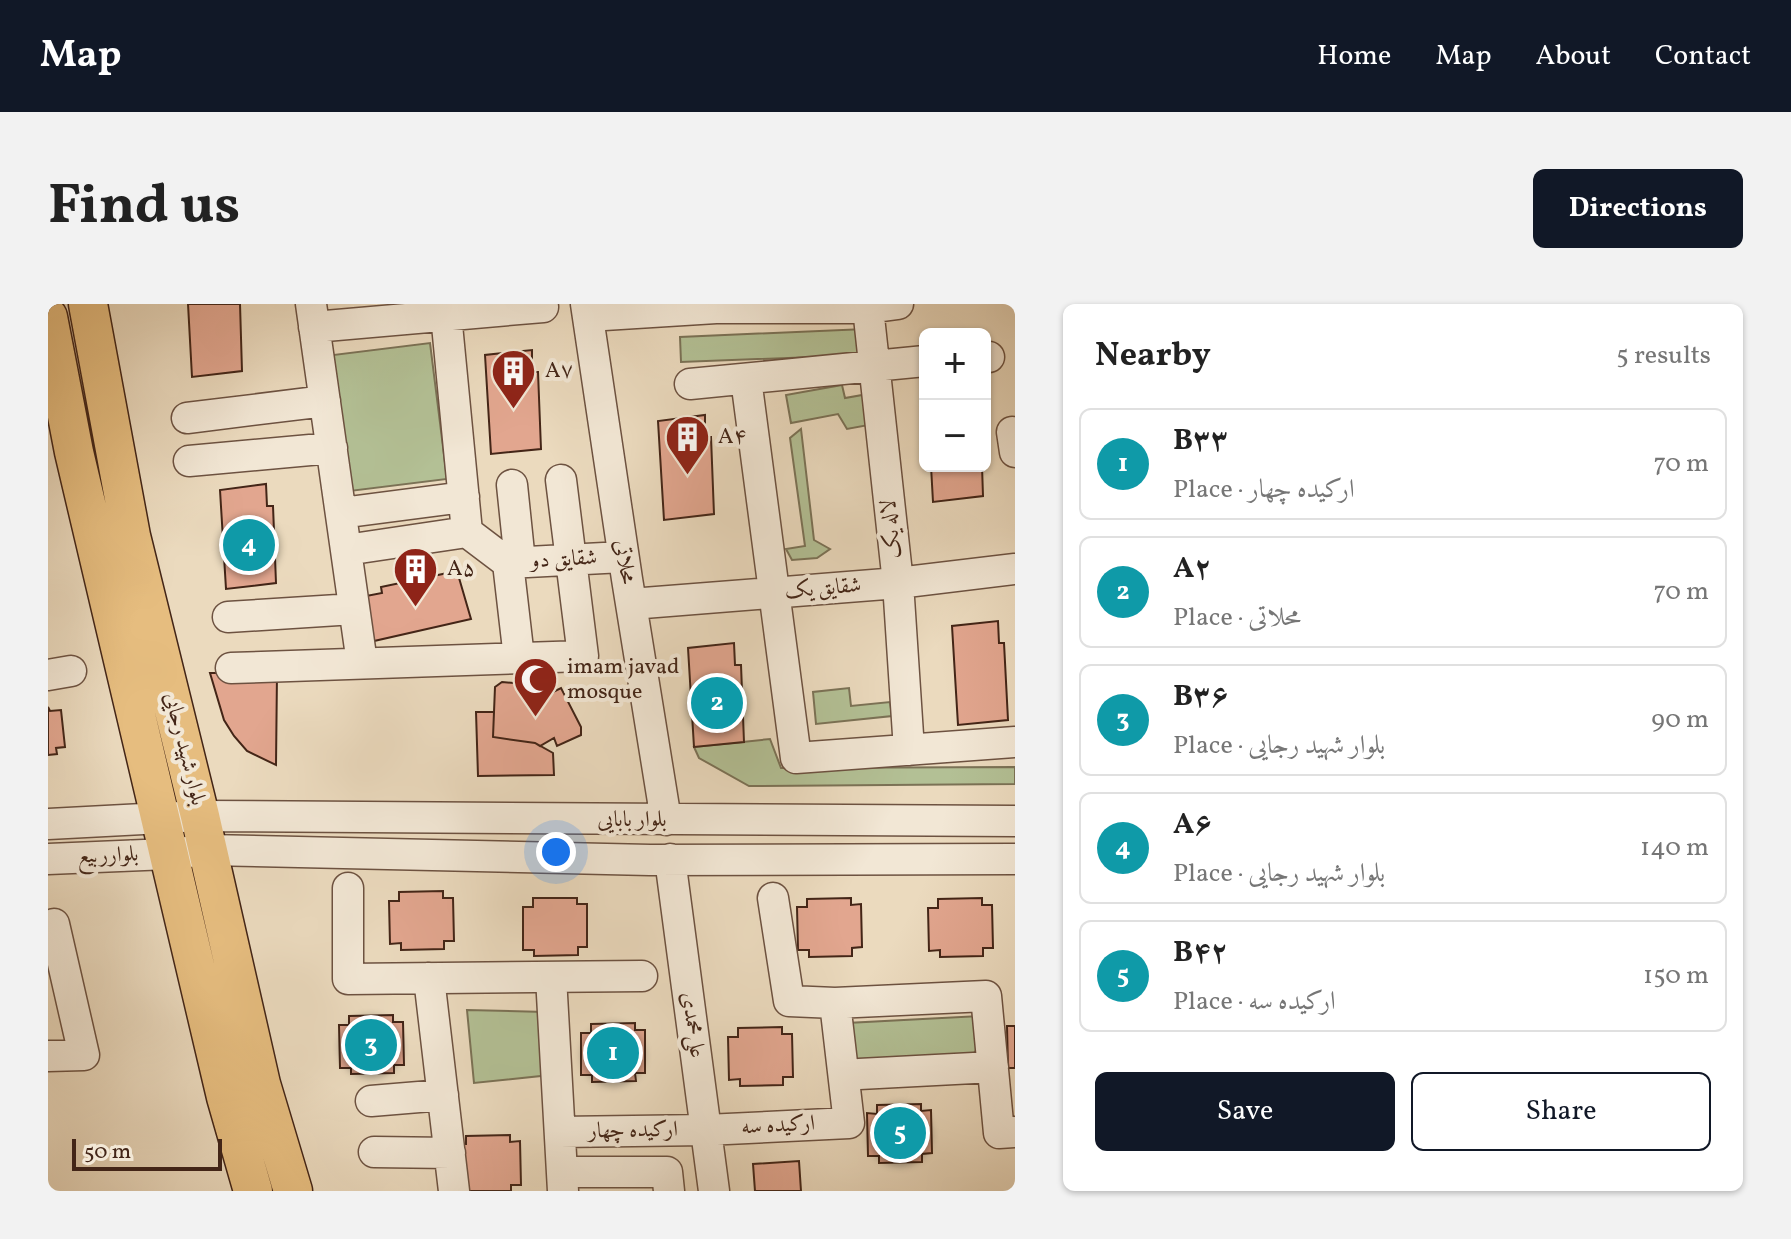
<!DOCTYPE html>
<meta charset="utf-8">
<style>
:root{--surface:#fff;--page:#f2f2f2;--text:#222;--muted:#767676;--line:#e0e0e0;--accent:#111827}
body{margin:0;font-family:Vollkorn,Amiri,serif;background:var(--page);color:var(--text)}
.controls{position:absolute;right:24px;top:24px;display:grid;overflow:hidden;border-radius:12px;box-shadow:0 2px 6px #0004}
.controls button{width:72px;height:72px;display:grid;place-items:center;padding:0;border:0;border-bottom:2px solid var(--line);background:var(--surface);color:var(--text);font:40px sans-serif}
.scale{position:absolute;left:24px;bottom:20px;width:150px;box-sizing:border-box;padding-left:8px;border:4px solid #432517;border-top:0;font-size:22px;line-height:28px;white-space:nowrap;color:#432517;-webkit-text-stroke:6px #f2e7d5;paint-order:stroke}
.you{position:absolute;left:508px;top:548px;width:28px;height:28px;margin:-20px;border:6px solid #fff;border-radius:50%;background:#1a73e8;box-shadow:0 0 0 12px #1a73e833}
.badge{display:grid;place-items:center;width:52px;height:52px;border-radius:50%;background:var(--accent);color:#fff;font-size:26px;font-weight:700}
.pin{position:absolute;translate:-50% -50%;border:4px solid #fff;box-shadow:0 2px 8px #0006}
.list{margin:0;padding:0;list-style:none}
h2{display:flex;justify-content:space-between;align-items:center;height:104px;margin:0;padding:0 32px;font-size:34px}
h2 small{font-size:26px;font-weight:400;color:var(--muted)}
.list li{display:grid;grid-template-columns:52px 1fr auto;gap:24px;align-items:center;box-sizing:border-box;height:112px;margin:0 16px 16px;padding:0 16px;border:2px solid var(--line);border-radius:12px}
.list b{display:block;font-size:30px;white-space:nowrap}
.list p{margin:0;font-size:26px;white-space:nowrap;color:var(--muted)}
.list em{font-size:26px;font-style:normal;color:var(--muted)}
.actions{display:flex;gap:16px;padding:24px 32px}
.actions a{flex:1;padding:18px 0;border:2px solid var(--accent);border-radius:12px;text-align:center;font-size:28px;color:var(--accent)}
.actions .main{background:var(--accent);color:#fff}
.map{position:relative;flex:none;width:967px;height:887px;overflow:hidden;border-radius:12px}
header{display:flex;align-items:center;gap:48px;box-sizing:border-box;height:112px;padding:0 40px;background:var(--accent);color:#fff}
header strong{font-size:38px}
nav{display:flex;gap:44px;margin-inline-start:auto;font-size:28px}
.intro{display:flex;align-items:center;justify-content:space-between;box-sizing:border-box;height:192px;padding:0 48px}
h1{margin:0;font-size:56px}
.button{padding:20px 36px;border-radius:12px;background:var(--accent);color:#fff;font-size:28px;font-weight:700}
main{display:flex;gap:48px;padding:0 48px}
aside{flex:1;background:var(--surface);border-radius:12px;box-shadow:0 2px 6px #0004}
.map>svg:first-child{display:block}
.green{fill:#b3c095;stroke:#7b7256;stroke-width:2}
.building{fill:#e2a68f;stroke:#432517;stroke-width:2}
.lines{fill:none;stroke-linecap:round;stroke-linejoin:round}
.minor-casing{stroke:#6d5241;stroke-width:33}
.major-casing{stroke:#432517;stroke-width:41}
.minor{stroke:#f2e7d5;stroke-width:30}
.major{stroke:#e6bd7f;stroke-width:38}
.labels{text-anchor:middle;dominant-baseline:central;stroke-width:8;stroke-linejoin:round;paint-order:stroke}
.poi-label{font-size:22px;fill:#432517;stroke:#f2e7d5;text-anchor:start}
.street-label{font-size:22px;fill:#432517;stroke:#f2e7d5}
</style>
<header>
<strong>Map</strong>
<nav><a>Home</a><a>Map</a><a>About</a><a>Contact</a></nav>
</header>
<div class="intro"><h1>Find us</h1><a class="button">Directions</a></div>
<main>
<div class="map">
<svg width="967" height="887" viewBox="0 0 967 887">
<rect width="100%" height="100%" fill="#ebdabe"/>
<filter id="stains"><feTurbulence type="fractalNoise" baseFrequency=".0025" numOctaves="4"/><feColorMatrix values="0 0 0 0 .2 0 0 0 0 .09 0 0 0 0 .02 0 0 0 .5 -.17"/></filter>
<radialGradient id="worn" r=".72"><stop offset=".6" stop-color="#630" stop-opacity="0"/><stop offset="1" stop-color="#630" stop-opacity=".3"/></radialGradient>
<!-- green -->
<path class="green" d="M817 25 818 51 633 58 632 33Z
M382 39 399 175 302 187 285 51Z
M794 81 797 94 820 90 826 120 799 125 790 110 743 119 738 91Z
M753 125 766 236 782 245 769 254 744 256 738 245 757 242 742 134Z
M801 384 803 402 842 398 844 412 768 420 765 388Z
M722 435 733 464 967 463V480L701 482 651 454 646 443Z
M419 706 497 708 502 771 426 779Z
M932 712 933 741 925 750 801 757 799 719Z"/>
<!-- building -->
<path class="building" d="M140 0H192L194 67 144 73Z
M484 46V68H490L493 145 443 150 437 51Z
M657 111V133H663L666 210 616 216 610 117Z
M883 162H934L935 192 885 198Z
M218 180 219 202H225L228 279 178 285 172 186Z
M409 267 423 315 326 337 313 293 334 289 333 283Z
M950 317 951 339H956L960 416 910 421 904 322Z
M686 339 687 361H693L696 438 646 443 640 344Z
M162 369H229L228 461 199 447 186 432 176 416Z
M454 378 489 381 493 394 513 384 533 423V431L509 442 506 434 492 442 487 439 445 433 447 383Z
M0 403 2 407 13 406 17 443 8 444 9 450 0 451Z
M428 408H446L445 433 487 439 505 449 506 471 430 472Z
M395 587V594H405L406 637H396V645L353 646V639L342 640 341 597H351V588Z
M485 594H529V600H539V643H530V651L486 652V646H475V603H485Z
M803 594V601L813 600 814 643 804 644V652L761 653V646H750L749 603H759V595Z
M934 594V601H944L945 644H935V652L892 653V646L881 647 880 604H890V595Z
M345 711V718H355L356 761H346V769L303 770V764H292L291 721H301V712Z
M587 719V726H597V769H587L588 777 544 778V771H533V729H543V720Z
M959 722H967V764H960Z
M734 723V730H744L745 773H735V781L692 782V775L681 776 680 733H690V724Z
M873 800V807L883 806 884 849 874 850V858L831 859V852H820L819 809 829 810V801Z
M462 831V838L472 837 473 881H463V887H420L408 840H418V832Z
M751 857 753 887H707L705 860Z"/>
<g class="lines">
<defs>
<path id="minor" d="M263 0 314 359
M397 0 419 228
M538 0 579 275 618 516
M820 4 850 279 861 446
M540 12 668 4H820L850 0
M266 23 495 3
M937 53H941
M698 75 748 454 967 438
M642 80 877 57
M139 114 277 97
M964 128 967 148
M141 157 284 144
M464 181 472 258
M293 209 416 193
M419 228 460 259 575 253
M298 246 419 228
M460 259 471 354
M583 300 850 279 967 265
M180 313 306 305
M183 364 535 352 513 176
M0 371 23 367
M0 520 152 512 967 517
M0 555 120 550 159 546 602 556 967 555
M622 555 666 887
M300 584V675L594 672
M725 594 741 697 787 699
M503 673 515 887
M381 674 406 887
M0 752 36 751 6 620
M811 770 945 763
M323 797 395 791
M512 828 658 826 801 819 787 699 938 692 951 829 967 828
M326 848 402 849
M514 868H619L621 887"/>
<path id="major" d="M40 0 83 232 152 512 213 780 245 887
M0 13 26 148 178 793 205 887"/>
</defs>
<!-- minor casing -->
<use href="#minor" class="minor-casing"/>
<!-- major casing -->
<use href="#major" class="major-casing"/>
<!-- minor -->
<use href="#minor" class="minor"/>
<!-- major -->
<use href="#major" class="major"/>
</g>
<!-- icons -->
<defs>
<symbol id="building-pin" viewBox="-11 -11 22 30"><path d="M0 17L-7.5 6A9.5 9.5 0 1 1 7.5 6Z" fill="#8f2418" stroke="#f2e7d5"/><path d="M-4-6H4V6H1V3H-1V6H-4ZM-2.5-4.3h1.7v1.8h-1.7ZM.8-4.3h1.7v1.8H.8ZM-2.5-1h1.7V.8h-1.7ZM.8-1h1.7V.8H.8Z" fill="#fff"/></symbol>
<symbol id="mosque-pin" viewBox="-11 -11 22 30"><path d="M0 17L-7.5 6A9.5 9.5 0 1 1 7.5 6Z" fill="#8f2418" stroke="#f2e7d5"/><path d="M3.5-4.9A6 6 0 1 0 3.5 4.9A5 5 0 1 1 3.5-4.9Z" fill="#fff"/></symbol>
</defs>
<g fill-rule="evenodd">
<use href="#building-pin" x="440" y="42" width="51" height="69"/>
<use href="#building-pin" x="614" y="108" width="51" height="69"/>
<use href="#building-pin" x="342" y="240" width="51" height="69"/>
<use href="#mosque-pin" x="462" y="350" width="51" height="69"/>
</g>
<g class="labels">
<!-- poi labels -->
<g class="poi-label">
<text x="497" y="67">A۷</text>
<text x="670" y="133">A۴</text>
<text x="399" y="265">A۵</text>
<text x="519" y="363">imam javad<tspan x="519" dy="25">mosque</tspan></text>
</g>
<!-- street labels -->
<g class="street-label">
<text transform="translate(844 225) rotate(-96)">لاله یک</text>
<text transform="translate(516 256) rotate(-3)">شقایق دو</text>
<text transform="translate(576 258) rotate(81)">محلاتی</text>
<text transform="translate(775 285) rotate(-5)">شقایق یک</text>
<text transform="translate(136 445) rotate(76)">بلوار شهید رجایی</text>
<text x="584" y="516">بلوار بابایی</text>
<text transform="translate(60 552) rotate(-2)">بلوارربیع</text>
<text transform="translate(644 721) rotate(82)">علی‌محمدی</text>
<text transform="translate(730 822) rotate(-3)">ارکیده سه</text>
<text transform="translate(585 827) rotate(-1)">ارکیده چهار</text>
</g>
</g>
<rect width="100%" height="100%" filter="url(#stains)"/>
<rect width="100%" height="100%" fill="url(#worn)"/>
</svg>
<div class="controls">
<button>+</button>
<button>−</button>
</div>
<div class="scale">50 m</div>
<div class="you"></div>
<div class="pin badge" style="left:565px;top:749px;background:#0f9aa8">1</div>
<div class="pin badge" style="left:669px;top:399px;background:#0f9aa8">2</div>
<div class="pin badge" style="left:323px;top:741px;background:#0f9aa8">3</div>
<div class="pin badge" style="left:201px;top:241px;background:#0f9aa8">4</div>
<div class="pin badge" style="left:852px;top:829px;background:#0f9aa8">5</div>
</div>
<aside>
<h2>Nearby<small>5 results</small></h2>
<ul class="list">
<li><span class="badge" style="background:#0f9aa8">1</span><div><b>B۳۳</b><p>Place · ارکیده چهار</p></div><em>70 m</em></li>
<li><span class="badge" style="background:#0f9aa8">2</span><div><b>A۲</b><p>Place · محلاتی</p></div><em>70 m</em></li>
<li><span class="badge" style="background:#0f9aa8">3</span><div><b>B۳۶</b><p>Place · بلوار شهید رجایی</p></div><em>90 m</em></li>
<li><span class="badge" style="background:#0f9aa8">4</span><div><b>A۶</b><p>Place · بلوار شهید رجایی</p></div><em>140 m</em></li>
<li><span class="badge" style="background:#0f9aa8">5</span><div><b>B۴۲</b><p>Place · ارکیده سه</p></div><em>150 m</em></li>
</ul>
<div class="actions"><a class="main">Save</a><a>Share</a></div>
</aside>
</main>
